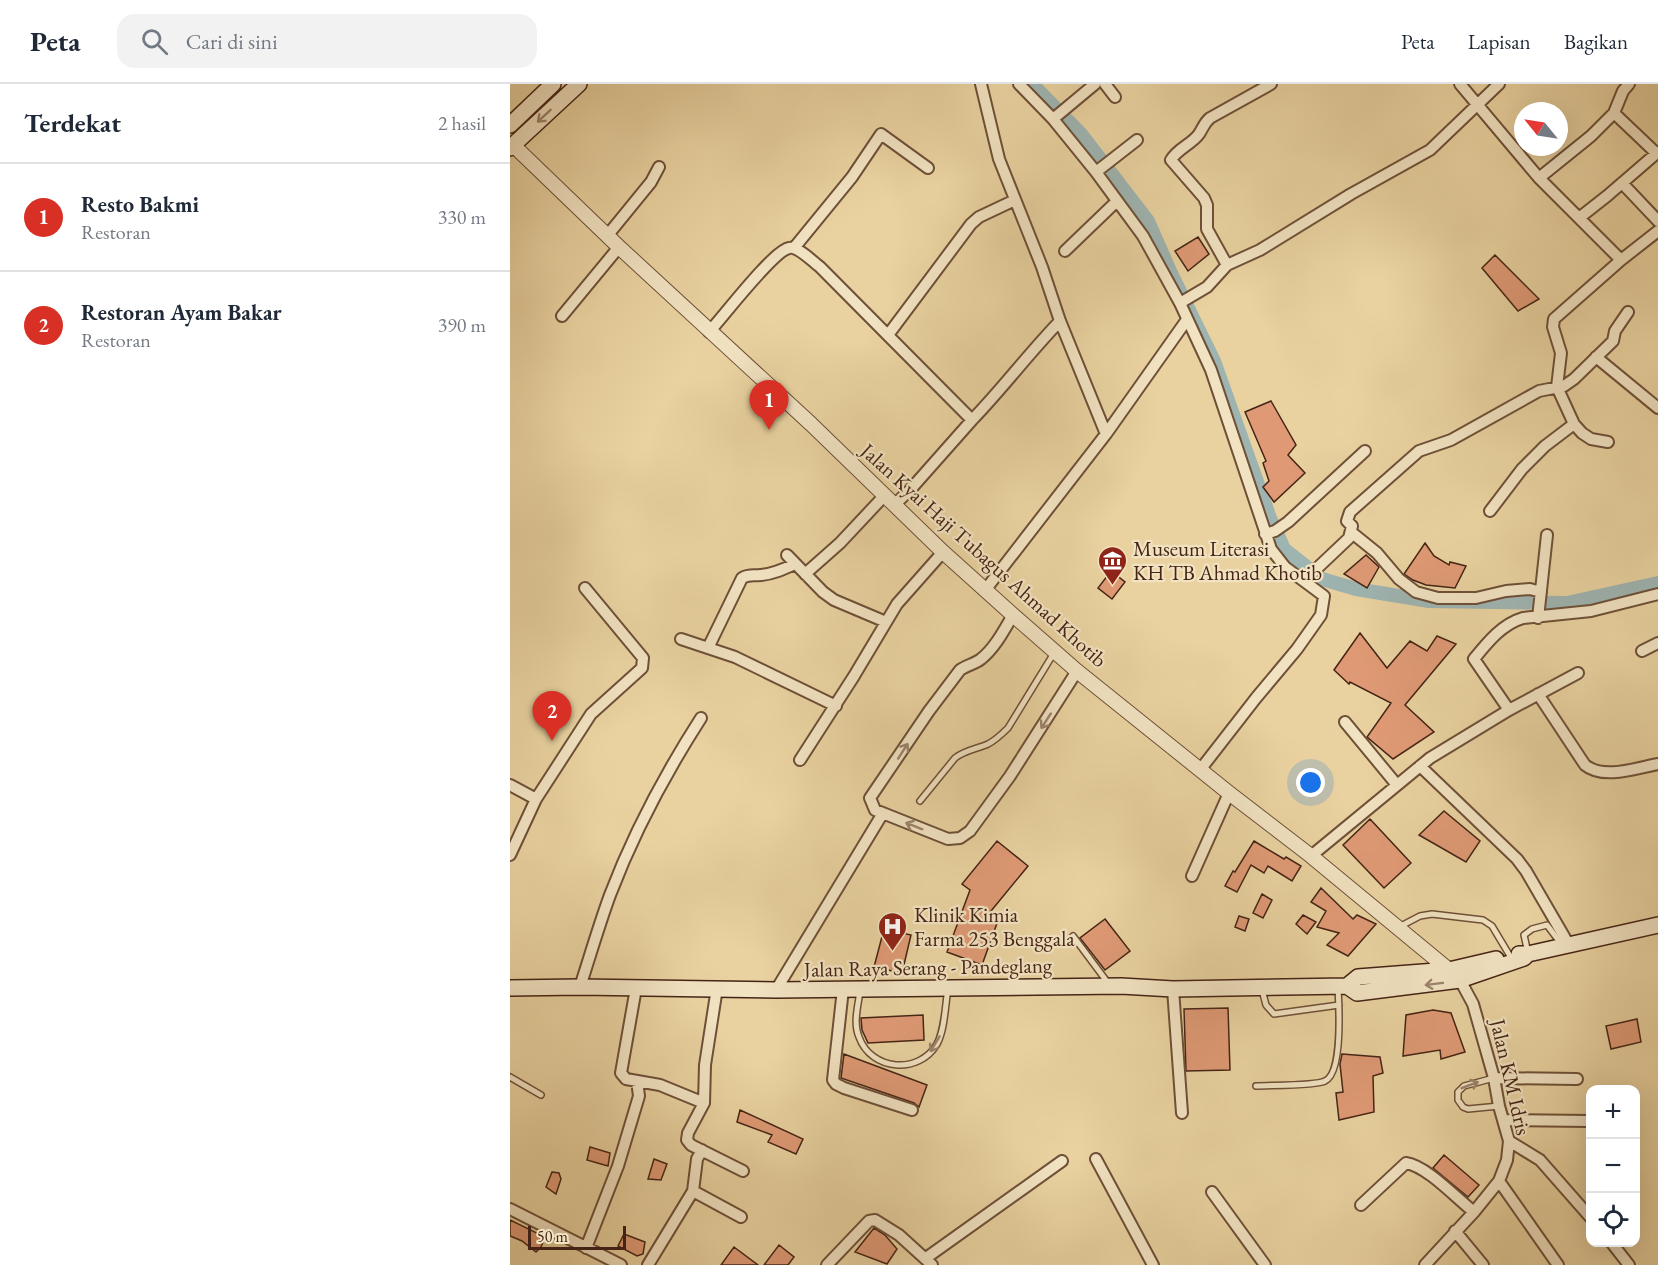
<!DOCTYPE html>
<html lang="id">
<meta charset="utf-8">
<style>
:root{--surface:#fff;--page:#f2f2f3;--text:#1f2937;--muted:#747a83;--line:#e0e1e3;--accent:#d93025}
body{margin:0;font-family:"EB Garamond",serif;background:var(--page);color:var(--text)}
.controls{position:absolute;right:18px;bottom:18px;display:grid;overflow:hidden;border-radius:12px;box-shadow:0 6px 24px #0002}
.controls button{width:54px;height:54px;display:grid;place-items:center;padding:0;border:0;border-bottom:2px solid var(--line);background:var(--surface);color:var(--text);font:30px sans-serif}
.compass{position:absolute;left:1004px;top:18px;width:54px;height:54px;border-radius:50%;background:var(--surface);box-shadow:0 6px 24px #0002;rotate:300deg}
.scale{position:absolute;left:18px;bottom:15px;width:98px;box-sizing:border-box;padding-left:6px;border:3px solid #452415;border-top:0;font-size:16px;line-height:21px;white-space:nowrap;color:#452415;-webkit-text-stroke:4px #f1e2c1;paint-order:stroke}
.you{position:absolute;left:801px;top:699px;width:21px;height:21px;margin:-15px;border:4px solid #fff;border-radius:50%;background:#1a73e8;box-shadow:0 0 0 9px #1a73e833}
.badge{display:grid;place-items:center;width:39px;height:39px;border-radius:50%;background:var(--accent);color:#fff;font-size:20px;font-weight:700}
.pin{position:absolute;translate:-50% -50px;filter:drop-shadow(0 2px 3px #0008)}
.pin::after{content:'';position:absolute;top:32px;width:21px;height:18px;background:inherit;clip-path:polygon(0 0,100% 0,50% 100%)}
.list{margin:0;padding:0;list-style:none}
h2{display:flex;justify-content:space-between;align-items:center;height:78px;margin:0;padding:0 24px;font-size:26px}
h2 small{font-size:20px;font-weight:400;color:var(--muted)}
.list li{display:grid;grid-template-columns:39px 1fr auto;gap:18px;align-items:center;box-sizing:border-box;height:108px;padding:0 24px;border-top:2px solid var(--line)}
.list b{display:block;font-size:22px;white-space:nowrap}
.list p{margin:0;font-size:20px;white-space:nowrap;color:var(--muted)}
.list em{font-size:20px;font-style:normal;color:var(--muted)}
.icon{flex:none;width:33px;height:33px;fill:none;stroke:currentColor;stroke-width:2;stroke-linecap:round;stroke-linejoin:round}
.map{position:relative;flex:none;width:1148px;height:1181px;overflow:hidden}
header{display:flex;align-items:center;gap:36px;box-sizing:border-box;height:84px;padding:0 30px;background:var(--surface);border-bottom:2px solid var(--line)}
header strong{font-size:28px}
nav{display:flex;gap:33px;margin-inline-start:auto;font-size:21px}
.search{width:420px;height:54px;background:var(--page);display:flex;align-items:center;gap:15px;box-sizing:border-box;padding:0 21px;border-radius:18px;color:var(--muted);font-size:22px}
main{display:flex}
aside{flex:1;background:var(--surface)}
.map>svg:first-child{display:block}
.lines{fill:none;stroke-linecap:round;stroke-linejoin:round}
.canal{stroke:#9eb4b1;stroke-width:14}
.building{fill:#df9a75;stroke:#452415;stroke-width:1.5}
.service-casing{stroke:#6e5038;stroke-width:8}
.minor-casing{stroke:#6e5038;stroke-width:14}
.tertiary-casing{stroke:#6e5038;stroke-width:16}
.secondary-casing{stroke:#452415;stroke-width:18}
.service{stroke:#f1e2c1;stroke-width:5}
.minor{stroke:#f1e2c1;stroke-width:10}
.tertiary{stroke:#f1e2c1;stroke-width:14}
.secondary{stroke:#f1e2c1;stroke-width:15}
.oneway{stroke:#9b836b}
.labels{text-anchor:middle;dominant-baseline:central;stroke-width:4.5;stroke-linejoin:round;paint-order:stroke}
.poi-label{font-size:21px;fill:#452415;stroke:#f1e2c1;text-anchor:start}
.street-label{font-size:21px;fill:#452415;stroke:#f1e2c1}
</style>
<header>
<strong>Peta</strong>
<div class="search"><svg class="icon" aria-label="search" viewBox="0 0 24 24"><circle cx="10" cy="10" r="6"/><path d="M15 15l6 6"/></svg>Cari di sini</div>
<nav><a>Peta</a><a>Lapisan</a><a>Bagikan</a></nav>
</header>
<main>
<aside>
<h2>Terdekat<small>2 hasil</small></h2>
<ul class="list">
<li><span class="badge">1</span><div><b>Resto Bakmi</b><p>Restoran</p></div><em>330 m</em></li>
<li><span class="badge">2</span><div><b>Restoran Ayam Bakar</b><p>Restoran</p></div><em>390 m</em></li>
</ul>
</aside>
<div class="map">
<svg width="1148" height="1181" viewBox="0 0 1148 1181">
<rect width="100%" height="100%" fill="#e9d2a0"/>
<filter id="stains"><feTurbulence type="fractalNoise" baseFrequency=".00333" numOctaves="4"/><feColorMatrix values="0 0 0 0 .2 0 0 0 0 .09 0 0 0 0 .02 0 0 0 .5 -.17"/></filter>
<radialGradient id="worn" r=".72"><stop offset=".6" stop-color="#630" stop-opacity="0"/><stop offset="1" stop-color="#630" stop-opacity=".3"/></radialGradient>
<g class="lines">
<!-- canal -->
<path class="canal" d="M522 0 571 50 638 137 660 187 704 277 760 434 774 465 812 495 846 505 919 517 1057 519 1148 499"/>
</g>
<!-- building -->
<path class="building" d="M688 153 699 170 678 187 665 167Z
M985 171 1029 215 1008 227 972 184Z
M761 317 786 361 778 371 795 389 764 418 753 403 759 397 753 379 756 377 735 328Z
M915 459 924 472 939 481 940 478 956 482 945 504 916 501 903 496 894 490Z
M856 471 869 483 857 504 834 490Z
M601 487 615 498 602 515 588 504Z
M850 549 877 584 900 557 917 567 927 552 946 560 895 621 924 648 883 675 857 653 881 619 840 598 839 600 824 586Z
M934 727 970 757 956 778 909 751Z
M860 735 901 779 874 804 833 761Z
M487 757 518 782 481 827 490 831 472 881 437 868 460 806 452 800Z
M744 757 774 775 776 773 791 782 782 797 758 782 754 789 741 781 727 808 715 802 723 787 725 788Z
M811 804 843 835 847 831 866 840 838 872 817 861 829 849 807 843 816 827 801 818Z
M752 810 762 816 753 834 743 829Z
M793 831 806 838 797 850 786 840Z
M729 832 739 835 735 847 725 843Z
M595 835 620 867 595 886 570 854Z
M374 845 401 851 392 889 364 883Z
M718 924 720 986 676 987 674 925Z
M923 926 941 929 955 968 931 975 930 966 893 972 896 931Z
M413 931 414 956 358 959 352 946 351 934Z
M1127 935 1131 958 1101 965 1096 942Z
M334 970 417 1001 409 1023 404 1019 331 994Z
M832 970 870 973 873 989 863 992 864 1028 829 1036 826 1009 833 1008 830 980Z
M230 1026 293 1055 286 1070 258 1058 262 1051 227 1038Z
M80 1063 100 1069 98 1082 77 1076Z
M934 1071 969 1101 958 1113 923 1084Z
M144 1075 157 1080 151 1096 138 1095Z
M42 1088 49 1089 51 1095 46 1110 36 1103Z
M0 1136 35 1153 31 1163 26 1168 12 1157 0 1152Z
M364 1144 375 1151 387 1165 377 1180 345 1168Z
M114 1150 135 1158 133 1170 127 1172 108 1162Z
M269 1161 284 1173 278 1181H254Z
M224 1163 248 1181H211Z"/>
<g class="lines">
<defs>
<path id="service" d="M410 717 445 674C455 666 467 665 478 660 486 656 492 650 498 644L544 569
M889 843 910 832 922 830 973 836 982 842 1000 872
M563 852 598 899
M1018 869 1014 851 1022 845 1037 841 1052 861
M752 906 756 921 764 930 829 921
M350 907C348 922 343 939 349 953 361 987 409 991 427 960 435 945 435 922 438 905
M0 993 31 1011
M984 994 954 1002 948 1008V1016L953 1023 958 1025 989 1022
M746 1002C759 1001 806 1002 815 997 833 989 829 921 828 904"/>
<path id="minor" d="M471 0 489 75 532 183 550 237 596 350 476 505
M509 0 543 35 586 88 633 152 670 219 701 286 761 465 775 483 814 512 811 531 787 565 746 614 690 686
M595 0 605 13
M950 0 1029 94 1111 176
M1104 29 1146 69
M543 35 585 0
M586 88 627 56
M1029 94 1081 52 1104 29 1113 7 1119 0
M1112 99 1148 137
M1069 134 1097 112 1148 68
M97 152 141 98 149 83
M284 164 342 93 371 50 418 84
M555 167 607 117
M717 181 697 145V121L694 114 661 76C667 65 682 60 689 50 693 44 694 39 700 34L761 0
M670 219 697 203 717 181 750 166 841 110 920 66 989 0
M52 232 109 163
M199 248C213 233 263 167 279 164 288 162 303 178 310 183L462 336 400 406 384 421
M378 251 461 140 469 133 505 116
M1086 273 1148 324
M462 336C493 304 519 269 550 237
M596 350 676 237
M1098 358 1081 355 1072 349 1064 340 1047 303 1051 269 1043 243 1044 235 1111 176 1148 147
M980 427 1012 385 1035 362 1064 340
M841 448 867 469 889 495 906 508 928 514H966L996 507 1020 505 1031 508
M755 450 765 447 778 438 855 367
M277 471 313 508 324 516 376 538
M295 490 330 459 375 411
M792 495 801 490 839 454 842 442 837 437 840 428 909 367 941 356 1029 307 1054 302 1064 295 1103 257 1105 247 1118 228
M503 531C494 546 485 564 471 575 465 580 457 581 450 586L419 627 360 714 365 726 438 755 450 754 460 747 500 692 567 587
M1028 534 1037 451
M171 555 225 573 326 622
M198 564 232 494C239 490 243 492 251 491 263 490 274 485 285 480
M1132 567 1148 559
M1028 610 1075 681C1093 696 1127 684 1148 680
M999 626 964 575C977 559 992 540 1013 534L1081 527 1148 510
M835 638 887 701
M290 676 344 592 387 520 433 468
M910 682 1007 775 1016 787 1059 861
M0 701 26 715 0 771
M26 715 81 630 132 584 133 574 75 504
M801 772 920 674 999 626 1068 589
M682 792 719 709
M70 903C80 872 89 841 100 811 124 748 155 690 191 634
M126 904 111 989 116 995 150 1001 194 1019
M207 904 195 981 194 1019 178 1049 177 1056 181 1061 233 1087
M333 905 323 996 326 1000 334 1004 402 1026
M663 905 672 1029
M266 906 373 729
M984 994 1067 995
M994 1036 1080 1037
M999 1057 1030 1076 1080 1133
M586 1075 643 1181
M989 1097 1048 1181
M183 1107 231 1133
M702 1108 755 1181
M851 1121 896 1079C917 1082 947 1115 964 1128
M0 1125 111 1181
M945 1147 973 1181
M1101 1158 1119 1181
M76 1164 108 1082 129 1012 127 997
M416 1174 552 1077
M138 1181 183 1107 187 1075 192 1066
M317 1181 359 1137 365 1136 389 1151 422 1181
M915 1181 964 1128 989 1097 997 1076 999 1057 989 1022 984 994 963 920 950 896"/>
<path id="tertiary" d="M3 61 109 163 301 340 433 468 503 531 567 587 719 709 801 772 939 886"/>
<path id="secondary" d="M0 41 43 0
M0 64 69 0
M1009 870H1018L1148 841
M837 902 848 893 939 886 986 875
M0 904 70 903 266 906 611 902 663 905 837 902 847 909 950 896 1014 874 1018 870"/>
</defs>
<!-- service casing -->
<use href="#service" class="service-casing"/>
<!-- minor casing -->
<use href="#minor" class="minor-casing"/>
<!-- tertiary casing -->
<use href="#tertiary" class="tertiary-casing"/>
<!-- secondary casing -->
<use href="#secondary" class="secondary-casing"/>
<!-- service -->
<use href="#service" class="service"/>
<!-- minor -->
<use href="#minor" class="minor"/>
<!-- tertiary -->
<use href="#tertiary" class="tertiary"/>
<!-- secondary -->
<use href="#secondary" class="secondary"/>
</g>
<!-- one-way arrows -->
<defs><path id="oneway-shaft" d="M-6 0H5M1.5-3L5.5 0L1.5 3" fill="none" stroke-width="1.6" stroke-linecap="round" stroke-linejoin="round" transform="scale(1.5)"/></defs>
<g class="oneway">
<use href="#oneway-shaft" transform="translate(34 32) rotate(137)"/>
<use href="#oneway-shaft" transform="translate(536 637) rotate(123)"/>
<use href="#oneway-shaft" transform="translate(393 667) rotate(-57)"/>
<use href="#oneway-shaft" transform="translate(404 742) rotate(-158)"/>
<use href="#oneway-shaft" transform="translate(924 900) rotate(173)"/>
<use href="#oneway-shaft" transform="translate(425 960) rotate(121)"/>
<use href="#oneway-shaft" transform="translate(960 1001) rotate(-21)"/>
</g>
<!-- icons -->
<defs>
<symbol id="museum-pin" viewBox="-11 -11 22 30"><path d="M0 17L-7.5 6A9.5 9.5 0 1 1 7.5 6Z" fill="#8f2418" stroke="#f1e2c1"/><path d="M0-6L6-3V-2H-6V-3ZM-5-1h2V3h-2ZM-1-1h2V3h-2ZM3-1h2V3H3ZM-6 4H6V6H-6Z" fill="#fff"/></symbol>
<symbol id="hospital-pin" viewBox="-11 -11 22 30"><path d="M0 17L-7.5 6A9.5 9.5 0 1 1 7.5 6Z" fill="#8f2418" stroke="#f1e2c1"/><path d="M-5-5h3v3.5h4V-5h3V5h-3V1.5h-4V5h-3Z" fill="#fff"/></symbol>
</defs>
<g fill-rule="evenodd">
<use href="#museum-pin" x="586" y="460" width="33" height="45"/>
<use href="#hospital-pin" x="366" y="826" width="33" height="45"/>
</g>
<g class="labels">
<!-- poi labels -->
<g class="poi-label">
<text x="623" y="464">Museum Literasi<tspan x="623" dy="24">KH TB Ahmad Khotib</tspan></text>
<text x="404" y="830">Klinik Kimia<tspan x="404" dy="24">Farma 253 Benggala</tspan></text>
</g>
<!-- street labels -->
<g class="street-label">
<text transform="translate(474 471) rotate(42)">Jalan Kyai Haji Tubagus Ahmad Khotib</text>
<text transform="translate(418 883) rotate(-1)">Jalan Raya Serang - Pandeglang</text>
<text transform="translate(1001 993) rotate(77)">Jalan KM Idris</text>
</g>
</g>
<rect width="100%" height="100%" filter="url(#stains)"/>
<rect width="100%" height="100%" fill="url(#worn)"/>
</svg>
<div class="controls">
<button>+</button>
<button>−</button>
<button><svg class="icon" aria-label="locate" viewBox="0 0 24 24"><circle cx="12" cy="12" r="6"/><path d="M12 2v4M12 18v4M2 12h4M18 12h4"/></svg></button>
</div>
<svg class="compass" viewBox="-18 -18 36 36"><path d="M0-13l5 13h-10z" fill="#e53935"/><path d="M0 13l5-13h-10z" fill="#747a83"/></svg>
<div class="scale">50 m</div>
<div class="you"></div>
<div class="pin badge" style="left:259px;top:346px">1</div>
<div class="pin badge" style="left:42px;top:657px">2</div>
</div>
</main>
